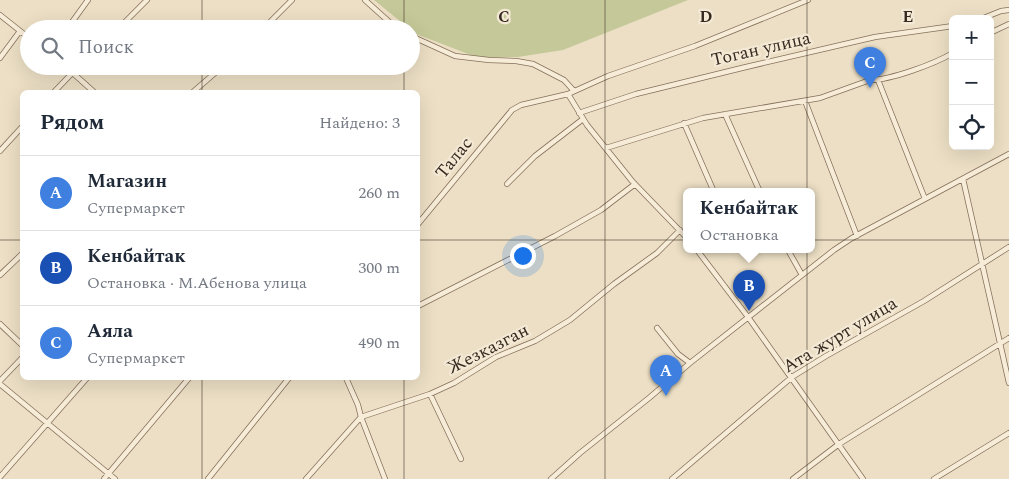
<!DOCTYPE html>
<html lang="ru">
<meta charset="utf-8">
<style>
:root{--surface:#fff;--page:#f6f6f7;--text:#1f2937;--muted:#747a83;--line:#e0e1e3;--accent:#111827}
body{margin:0;font-family:Spectral,serif;background:var(--page);color:var(--text)}
.controls{position:absolute;right:15px;top:15px;display:grid;overflow:hidden;border-radius:8px;box-shadow:0 5px 20px #0002}
.controls button{width:45px;height:45px;display:grid;place-items:center;padding:0;border:0;border-bottom:1px solid var(--line);background:var(--surface);color:var(--text);font:25px sans-serif}
.you{position:absolute;left:522px;top:255px;width:18px;height:18px;margin:-12px;border:4px solid #fff;border-radius:50%;background:#1a73e8;box-shadow:0 0 0 8px #1a73e833}
.badge{display:grid;place-items:center;width:32px;height:32px;border-radius:50%;background:var(--accent);color:#fff;font-size:16px;font-weight:700}
.pin{position:absolute;translate:-50% -41px;filter:drop-shadow(0 1px 2px #0008)}
.pin::after{content:'';position:absolute;top:26px;width:18px;height:15px;background:inherit;clip-path:polygon(0 0,100% 0,50% 100%)}
.popup{position:absolute;left:683px;top:188px;width:132px;height:65px;box-sizing:border-box;display:grid;place-content:center;border-radius:8px;background:var(--surface);filter:drop-shadow(0 1px 4px #0005);font-size:16px;white-space:nowrap;color:var(--muted)}
.popup b{font-size:19px;color:var(--text)}
.popup::after{content:'';position:absolute;left:50%;top:100%;margin-left:-10px;border:10px solid transparent;border-top-color:var(--surface)}
.list{margin:0;padding:0;list-style:none}
h2{display:flex;justify-content:space-between;align-items:center;height:65px;margin:0;padding:0 20px;font-size:21px}
h2 small{font-size:16px;font-weight:400;color:var(--muted)}
.list li{display:grid;grid-template-columns:32px 1fr auto;gap:15px;align-items:center;box-sizing:border-box;height:75px;padding:0 20px;border-top:1px solid var(--line)}
.list b{display:block;font-size:19px;white-space:nowrap}
.list p{margin:0;font-size:16px;white-space:nowrap;color:var(--muted)}
.list em{font-size:16px;font-style:normal;color:var(--muted)}
.icon{flex:none;width:28px;height:28px;fill:none;stroke:currentColor;stroke-width:2;stroke-linecap:round;stroke-linejoin:round}
.map{position:relative;flex:none;width:1009px;height:479px;overflow:hidden}
.search{position:absolute;background:var(--surface);box-shadow:0 5px 20px #0002;left:20px;top:20px;width:400px;height:55px;display:flex;align-items:center;gap:12px;box-sizing:border-box;padding:0 18px;border-radius:28px;color:var(--muted);font-size:19px}
.panel{position:absolute;background:var(--surface);box-shadow:0 5px 20px #0002;left:20px;top:90px;width:400px;height:290px;border-radius:8px}
.map>svg:first-child{display:block}
.green{fill:#c5c999}
.lines{fill:none;stroke-linecap:round;stroke-linejoin:round}
.minor-casing{stroke:#85705c;stroke-width:6}
.minor{stroke:#f7ecd7;stroke-width:4.5}
.grid{fill:none;stroke:#36291f;stroke-width:1;stroke-opacity:0.55}
.labels{text-anchor:middle;dominant-baseline:central;stroke-width:4.5;stroke-linejoin:round;paint-order:stroke}
.street-label{font-size:18px;fill:#36291f;stroke:#f3e9d4}
.grid-label{font-size:16px;text-anchor:middle;font-weight:bold;fill:#36291f;stroke:#f3e9d4;stroke-width:4.5;stroke-linejoin:round;paint-order:stroke}
</style>
<div class="map">
<svg width="1009" height="479" viewBox="0 0 1009 479">
<rect width="100%" height="100%" fill="#ecdfc5"/>
<!-- green -->
<path class="green" d="M374 0H688L563 50 518 57H476L416 34Z"/>
<g class="lines">
<defs>
<path id="minor" d="M365 0 397 29
M0 15 29 38
M981 19 1001 11 1009 10
M67 29 88 0
M118 29 147 0
M263 29 292 0
M990 33 1009 24
M411 36 455 56 489 60 516 61 533 64 564 80 574 91
M0 58 20 31
M65 66 94 92
M878 80 925 199
M54 92 79 66
M193 92 223 66
M568 94 587 125 632 181 686 237
M805 101 857 236
M579 113 636 94 746 67 875 37 953 26
M725 114 760 192
M684 123 714 192
M606 148 703 118 820 98 870 80C891 80 934 64 953 53
M0 151 22 127
M963 179 1009 383
M507 184 535 156 583 119
M418 224 512 110 521 105 568 94 608 76 695 46 808 0
M697 250 748 317 863 479
M788 250 802 275
M0 275 22 254
M418 306 555 236 601 210 635 184
M0 324 22 345
M657 328 678 354 690 363
M346 378 358 405 361 417 385 479
M0 381 22 358
M0 384 115 479
M430 394 461 459
M0 477 87 378
M104 479 189 378
M208 479 289 378
M306 479 361 417 430 394 454 383 496 357 535 341 570 320 614 284 657 253 680 230
M551 479 580 453 649 398 690 363 834 250 852 238 1009 154
M672 479 792 377 826 356 924 301 1009 247
M793 479 839 444 1009 338
M934 479 1009 433"/>
</defs>
<!-- minor casing -->
<use href="#minor" class="minor-casing"/>
<!-- minor -->
<use href="#minor" class="minor"/>
</g>
<!-- grid -->
<path class="grid" d="M202 0V29M404 0V29M605 0V479M807 0V479M202 66V92M404 66V92M0 240H22M418 240H1009M202 378V479M404 378V479"/>
<g class="labels">
<!-- street labels -->
<g class="street-label">
<text transform="translate(761 49) rotate(-13)">Тоган улица</text>
<text transform="translate(454 158) rotate(-51)">Талас</text>
<text transform="translate(840 335) rotate(-31)">Ата журт улица</text>
<text transform="translate(488 349) rotate(-27)">Жезказган</text>
</g>
</g>
<g class="grid-label">
<text x="504" y="22">C</text>
<text x="706" y="22">D</text>
<text x="908" y="22">E</text>
</g>
</svg>
<div class="controls">
<button>+</button>
<button>−</button>
<button><svg class="icon" aria-label="locate" viewBox="0 0 24 24"><circle cx="12" cy="12" r="6"/><path d="M12 2v4M12 18v4M2 12h4M18 12h4"/></svg></button>
</div>
<div class="you"></div>
<div class="pin badge" style="left:666px;top:396px;background:#3f7fe0">A</div>
<div class="pin badge" style="left:749px;top:311px;background:#1a4fb4">B</div>
<div class="popup"><b>Кенбайтак</b>Остановка</div>
<div class="pin badge" style="left:870px;top:88px;background:#3f7fe0">C</div>
<div class="search"><svg class="icon" aria-label="search" viewBox="0 0 24 24"><circle cx="10" cy="10" r="6"/><path d="M15 15l6 6"/></svg>Поиск</div>
<section class="panel">
<h2>Рядом<small>Найдено: 3</small></h2>
<ul class="list">
<li><span class="badge" style="background:#3f7fe0">A</span><div><b>Магазин</b><p>Супермаркет</p></div><em>260 m</em></li>
<li><span class="badge" style="background:#1a4fb4">B</span><div><b>Кенбайтак</b><p>Остановка · М.Абенова улица</p></div><em>300 m</em></li>
<li><span class="badge" style="background:#3f7fe0">C</span><div><b>Аяла</b><p>Супермаркет</p></div><em>490 m</em></li>
</ul>
</section>
</div>
